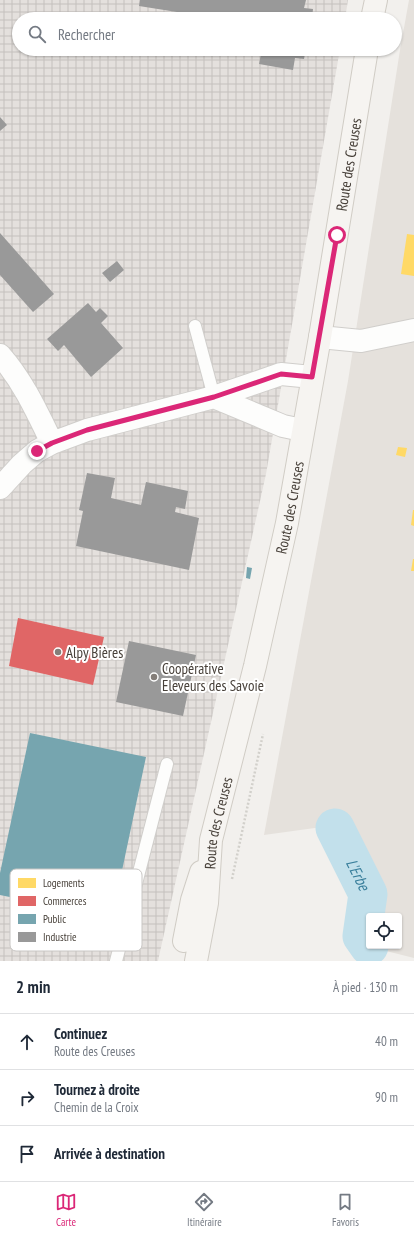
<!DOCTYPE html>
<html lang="fr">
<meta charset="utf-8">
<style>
:root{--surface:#fff;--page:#f2f2f3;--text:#1f2937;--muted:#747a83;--line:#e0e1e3;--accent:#db2777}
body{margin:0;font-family:"PT Sans Narrow",sans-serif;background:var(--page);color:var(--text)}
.controls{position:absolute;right:12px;bottom:12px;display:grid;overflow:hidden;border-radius:4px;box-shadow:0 1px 3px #0004}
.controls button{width:36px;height:36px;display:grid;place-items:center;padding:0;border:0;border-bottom:1px solid var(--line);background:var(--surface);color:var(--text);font:20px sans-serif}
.stop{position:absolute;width:12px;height:12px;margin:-9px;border:3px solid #db2777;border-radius:50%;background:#fff}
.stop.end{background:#db2777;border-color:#fff;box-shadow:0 1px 4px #0008}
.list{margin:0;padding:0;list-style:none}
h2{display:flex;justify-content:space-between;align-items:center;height:52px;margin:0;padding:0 16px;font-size:17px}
h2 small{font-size:13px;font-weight:400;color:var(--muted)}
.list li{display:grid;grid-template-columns:26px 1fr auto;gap:12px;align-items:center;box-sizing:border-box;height:56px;padding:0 16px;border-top:1px solid var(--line)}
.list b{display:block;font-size:15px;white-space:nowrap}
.list p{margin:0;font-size:13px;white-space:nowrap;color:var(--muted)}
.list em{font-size:13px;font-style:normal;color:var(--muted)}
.icon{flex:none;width:22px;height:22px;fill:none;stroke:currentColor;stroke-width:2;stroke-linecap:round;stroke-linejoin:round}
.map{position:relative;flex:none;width:414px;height:961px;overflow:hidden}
.search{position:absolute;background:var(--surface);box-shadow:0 1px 3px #0004;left:12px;right:12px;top:12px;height:44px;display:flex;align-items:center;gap:10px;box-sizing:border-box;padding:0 14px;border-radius:22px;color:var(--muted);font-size:15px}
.sheet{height:220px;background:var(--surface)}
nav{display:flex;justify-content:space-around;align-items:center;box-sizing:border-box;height:56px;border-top:1px solid var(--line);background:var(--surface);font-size:11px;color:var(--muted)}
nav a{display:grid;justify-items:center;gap:2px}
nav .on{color:var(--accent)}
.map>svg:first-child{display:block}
.residential{fill:#e5e1dc}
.industrial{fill:url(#industrial-grid)}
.homes{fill:#ffd966}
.shops{fill:#e06666}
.public{fill:#76a5af}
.industry{fill:#999}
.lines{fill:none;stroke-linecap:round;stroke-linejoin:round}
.river{stroke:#c2e0eb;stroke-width:39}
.lane-casing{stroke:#d0cecb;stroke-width:14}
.street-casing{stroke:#d0cecb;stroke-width:24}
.secondary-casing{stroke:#d0ccc5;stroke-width:24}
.path{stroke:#d2d0cb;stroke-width:2.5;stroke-dasharray:2 2;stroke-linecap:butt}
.lane{stroke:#fdfdfc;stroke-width:12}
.street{stroke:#fdfdfc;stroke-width:22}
.secondary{stroke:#f6f4f1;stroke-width:22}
.route{stroke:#db2777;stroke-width:5}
.poi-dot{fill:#847e79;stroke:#fff;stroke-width:1.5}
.labels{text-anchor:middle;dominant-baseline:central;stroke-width:4;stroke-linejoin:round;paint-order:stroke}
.street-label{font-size:15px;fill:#48413a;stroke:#fff}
.poi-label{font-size:15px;fill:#48413a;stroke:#fff;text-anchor:start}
.water-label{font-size:16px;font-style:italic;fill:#387e9b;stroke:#fff}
.key{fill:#fff;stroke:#c8c6c4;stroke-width:1}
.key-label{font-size:11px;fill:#48413a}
</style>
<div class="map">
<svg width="414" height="961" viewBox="0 0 414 961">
<defs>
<pattern id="industrial-grid" width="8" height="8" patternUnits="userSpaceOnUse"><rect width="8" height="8" fill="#e4e0dd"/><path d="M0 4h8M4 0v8" fill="none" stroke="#c5c1be"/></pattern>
</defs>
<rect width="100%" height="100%" fill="#f2f0ed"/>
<!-- residential -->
<path class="residential" d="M409 0H414V958L386 951V946H399V916H382L379 896 351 823 264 835 348 381 400 50Z"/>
<!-- industrial -->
<path class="industrial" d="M0 0H348L345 19H19V49H340L266 474 158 961H0Z"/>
<!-- homes -->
<path class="homes" d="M407 234 414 235V276L401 274Z
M398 447 407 448 405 457 396 455Z
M413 510H414V526L411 525Z
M413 559H414V571H411Z"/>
<!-- shops -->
<path class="shops" d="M18 618 104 637 93 685 9 666Z"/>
<!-- public -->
<path class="public" d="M247 567 252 568 250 579 246 578Z
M30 733 146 757 112 918 0 895V873Z"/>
<!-- industry -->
<path class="industry" d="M140 0H306L304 8 313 9 312 19H267V18L246 15 245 19H221L139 6Z
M262 49H306L304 59 295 58 293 70 259 64Z
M0 117 7 125 0 131Z
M0 233 54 294 33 312 0 275Z
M117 261 124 270 110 282 102 273Z
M88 303 96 312 100 308 108 316 101 323 123 348 91 377 64 345 58 351 47 339Z
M87 473 115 478 111 498 141 505 146 482 188 491 185 509 176 507 175 512 199 518 189 570 76 546 83 511 79 510Z
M129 641 196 655 183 716 116 702Z"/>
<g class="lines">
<!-- river -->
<path class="river" id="s1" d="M335 828 368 894 362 936 369 946"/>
<defs>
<path id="lane" d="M195 326 214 397
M116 961 167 764"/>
<path id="street" d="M320 337 361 341 414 330
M0 355C23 381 37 412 52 443
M302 430 283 426 214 397 281 374 312 377
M0 488 22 464 37 451 52 443 87 430 214 397"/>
<g id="secondary">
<path d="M372 19 376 0"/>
<path d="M184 941 192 900 201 872"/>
<path id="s2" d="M196 961 207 903 211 840 255 666 287 523 320 337 367 49"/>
</g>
</defs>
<!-- lane casing -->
<use href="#lane" class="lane-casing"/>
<!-- street casing -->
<use href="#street" class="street-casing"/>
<!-- secondary casing -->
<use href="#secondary" class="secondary-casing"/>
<!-- path -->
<path class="path" d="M232 879 263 734"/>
<!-- lane -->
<use href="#lane" class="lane"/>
<!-- street -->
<use href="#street" class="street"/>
<!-- secondary -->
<use href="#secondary" class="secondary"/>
</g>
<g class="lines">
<!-- route -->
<path class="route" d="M37 451 52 443 87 430 214 397 281 374 312 377 337 235"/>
</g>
<!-- markers -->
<g class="poi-dot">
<circle cx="58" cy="652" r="4"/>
<circle cx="154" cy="677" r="4"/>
</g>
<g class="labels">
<!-- street labels -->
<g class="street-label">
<text stroke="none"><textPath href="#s2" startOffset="812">Route des Creuses</textPath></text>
<text stroke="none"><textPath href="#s2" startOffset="464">Route des Creuses</textPath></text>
<text stroke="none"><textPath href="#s2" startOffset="140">Route des Creuses</textPath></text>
</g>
<!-- poi labels -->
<g class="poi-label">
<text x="66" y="652">Alpy Bières</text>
<text x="162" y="668">Coopérative<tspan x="162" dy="17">Eleveurs des Savoie</tspan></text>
</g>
<!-- water labels -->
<g class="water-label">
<text stroke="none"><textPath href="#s1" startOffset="52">L'Erbe</textPath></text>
</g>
</g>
<!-- legend -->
<rect x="10" y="869" width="132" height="82" rx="6" class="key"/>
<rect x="18" y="878" width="18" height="10" fill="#ffd966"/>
<rect x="18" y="896" width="18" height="10" fill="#e06666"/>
<rect x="18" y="914" width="18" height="10" fill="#76a5af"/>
<rect x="18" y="932" width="18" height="10" fill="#999"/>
<g class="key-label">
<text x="43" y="887">Logements</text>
<text x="43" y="905">Commerces</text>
<text x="43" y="923">Public</text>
<text x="43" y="941">Industrie</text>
</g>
</svg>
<div class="controls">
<button><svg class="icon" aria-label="locate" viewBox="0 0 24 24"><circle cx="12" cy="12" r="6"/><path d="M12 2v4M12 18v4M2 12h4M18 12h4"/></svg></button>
</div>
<div class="stop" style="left:337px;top:235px"></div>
<div class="stop end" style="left:37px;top:451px"></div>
<div class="search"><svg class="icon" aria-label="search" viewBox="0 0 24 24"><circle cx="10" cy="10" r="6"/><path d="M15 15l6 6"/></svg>Rechercher</div>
</div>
<section class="sheet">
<h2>2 min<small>À pied · 130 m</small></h2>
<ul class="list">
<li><svg class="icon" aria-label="ahead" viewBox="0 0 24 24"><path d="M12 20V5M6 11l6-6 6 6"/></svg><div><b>Continuez</b><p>Route des Creuses</p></div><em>40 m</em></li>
<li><svg class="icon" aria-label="right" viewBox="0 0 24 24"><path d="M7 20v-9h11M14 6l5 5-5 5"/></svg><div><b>Tournez à droite</b><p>Chemin de la Croix</p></div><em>90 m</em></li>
<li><svg class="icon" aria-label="arrive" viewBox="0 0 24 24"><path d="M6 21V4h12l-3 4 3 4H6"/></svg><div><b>Arrivée à destination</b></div></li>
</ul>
</section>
<nav>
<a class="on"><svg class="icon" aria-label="map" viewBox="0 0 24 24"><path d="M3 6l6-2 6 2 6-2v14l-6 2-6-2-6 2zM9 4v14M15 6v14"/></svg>Carte</a>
<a><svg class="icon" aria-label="directions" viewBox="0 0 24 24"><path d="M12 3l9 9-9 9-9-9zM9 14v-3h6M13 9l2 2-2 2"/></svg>Itinéraire</a>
<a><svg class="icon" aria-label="saved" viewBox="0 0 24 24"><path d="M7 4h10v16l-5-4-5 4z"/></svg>Favoris</a>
</nav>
